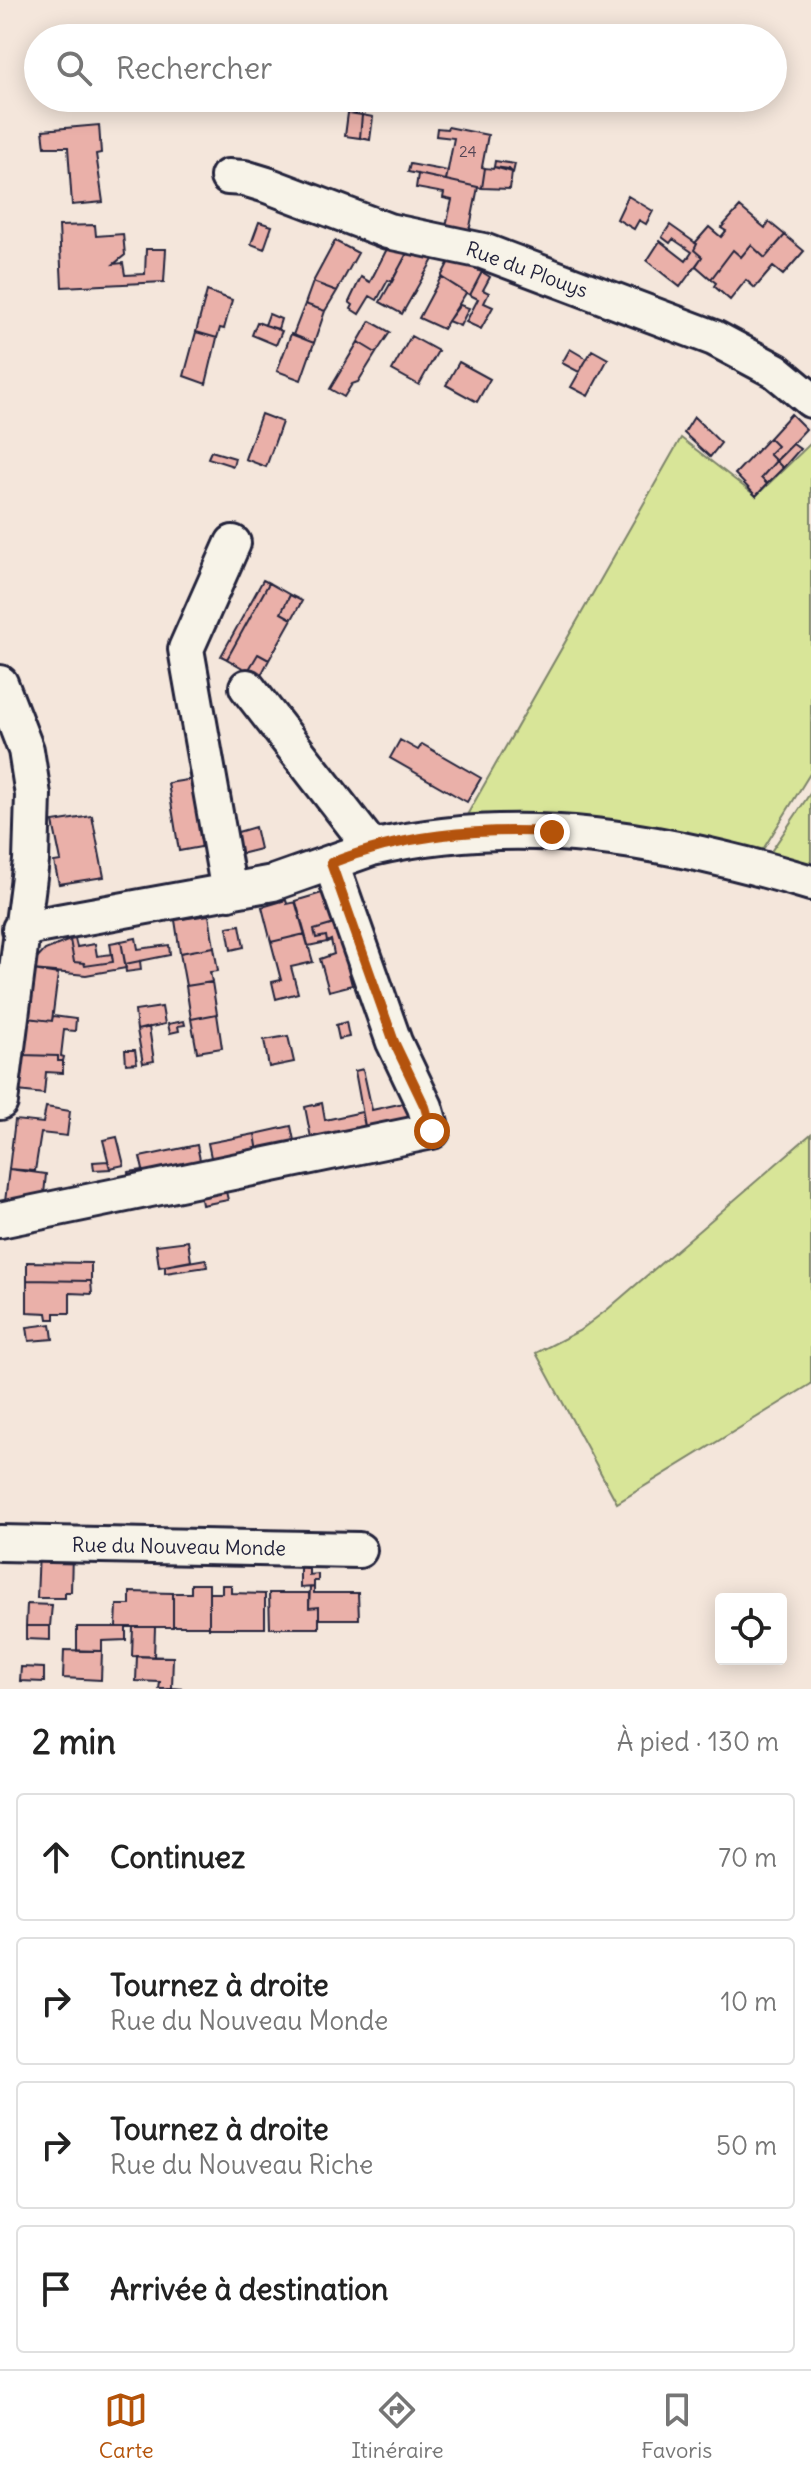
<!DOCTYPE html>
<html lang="fr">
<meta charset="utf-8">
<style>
:root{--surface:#fff;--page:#f6f6f6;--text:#222;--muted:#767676;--line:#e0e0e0;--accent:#b45309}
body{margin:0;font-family:Delius,sans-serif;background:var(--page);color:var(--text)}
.controls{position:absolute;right:24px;bottom:24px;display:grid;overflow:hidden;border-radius:8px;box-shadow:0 4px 20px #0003}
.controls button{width:72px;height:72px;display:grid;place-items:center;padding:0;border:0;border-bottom:2px solid var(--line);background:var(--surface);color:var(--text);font:40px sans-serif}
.stop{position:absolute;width:24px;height:24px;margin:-18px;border:6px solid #b45309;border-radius:50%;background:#fff}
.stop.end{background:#b45309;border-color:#fff;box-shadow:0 2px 8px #0008}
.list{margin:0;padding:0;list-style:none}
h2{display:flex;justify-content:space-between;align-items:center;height:104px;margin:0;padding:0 32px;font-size:34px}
h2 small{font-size:26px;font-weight:400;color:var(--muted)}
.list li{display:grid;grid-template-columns:52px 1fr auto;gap:24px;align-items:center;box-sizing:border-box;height:128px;margin:0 16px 16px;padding:0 16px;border:2px solid var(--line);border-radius:8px}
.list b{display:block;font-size:30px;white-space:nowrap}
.list p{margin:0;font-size:26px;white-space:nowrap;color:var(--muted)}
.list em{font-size:26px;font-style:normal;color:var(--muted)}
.icon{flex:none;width:44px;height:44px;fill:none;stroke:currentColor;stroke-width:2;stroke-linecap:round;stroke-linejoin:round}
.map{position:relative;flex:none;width:811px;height:1689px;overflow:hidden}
.search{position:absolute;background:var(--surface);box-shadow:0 4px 20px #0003;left:24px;right:24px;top:24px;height:88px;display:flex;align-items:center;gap:20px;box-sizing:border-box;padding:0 28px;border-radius:44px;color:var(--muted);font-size:30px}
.sheet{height:680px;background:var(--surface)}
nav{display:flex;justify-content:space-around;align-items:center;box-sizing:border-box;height:112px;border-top:2px solid var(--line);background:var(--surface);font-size:22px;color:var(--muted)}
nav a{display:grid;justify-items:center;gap:4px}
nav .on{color:var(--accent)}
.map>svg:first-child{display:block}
.green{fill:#d8e598;stroke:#7d846a;stroke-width:2}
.building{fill:#eab0a9;stroke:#22223b;stroke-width:2}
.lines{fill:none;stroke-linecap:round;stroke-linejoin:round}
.minor-casing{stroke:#22223b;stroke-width:40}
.minor{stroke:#f7f3e8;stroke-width:34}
.route{stroke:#b45309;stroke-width:10}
.labels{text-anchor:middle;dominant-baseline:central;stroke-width:8;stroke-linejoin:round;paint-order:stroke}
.number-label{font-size:16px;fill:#544656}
.street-label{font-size:20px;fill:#22223b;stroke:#f7f3e8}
</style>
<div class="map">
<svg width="811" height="1689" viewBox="0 0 811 1689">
<rect width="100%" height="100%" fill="#f4e6db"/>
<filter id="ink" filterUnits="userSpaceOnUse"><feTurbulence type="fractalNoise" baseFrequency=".0125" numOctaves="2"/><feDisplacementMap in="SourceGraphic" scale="16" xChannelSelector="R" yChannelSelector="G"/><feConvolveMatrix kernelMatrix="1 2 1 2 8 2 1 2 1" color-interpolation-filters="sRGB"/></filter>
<g filter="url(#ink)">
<!-- green -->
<path class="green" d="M681 438 756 496 811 443V772L762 851 684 832 588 819 467 815Z
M811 792V883L760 868Z
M811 1134V1384L617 1503 536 1353 579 1331 608 1309Z"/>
<!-- building -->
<path class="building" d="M348 113 362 115 360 138 345 136Z
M362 115 373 117 370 140 360 138Z
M99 125 101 153 96 154 103 202 72 205 68 147H45L43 130Z
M448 127 488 135 482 167 485 168 482 188 446 180 454 138 436 136 437 128 447 129Z
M495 161 515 164 513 173 509 169 494 167Z
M410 164 448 171 446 180 408 172Z
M494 167 512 172 510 189 482 188 485 168 493 169Z
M418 174 478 187 469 232 446 226 452 200 443 198 444 193 416 188Z
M628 196 653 211 646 224 639 220 634 229 617 219Z
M740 207 765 228 769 222 785 235 765 258 751 245 741 257 733 250 711 279 696 266 702 257 694 250 697 244 695 243 709 227 721 237 726 231 721 228Z
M259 222 272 226 264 249 251 244Z
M95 225 96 236 123 234 125 255 114 264 123 263 125 275 145 274 146 249H166L164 282 62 287 59 226Z
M670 225 697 244 694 250 702 257 680 287 647 261 660 241 686 261 692 252 673 239 670 243 662 237Z
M785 235 804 251 783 275 773 267 755 288 746 280 730 300 714 286 716 283 711 279 733 250 741 257 751 245 765 258Z
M335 241 358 253 337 291 313 282Z
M391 241 409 249 392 282 388 280 377 300 370 296 359 314 351 309 353 305 349 302 361 277 370 282Z
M412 245 435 256 402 314 380 302Z
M456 248 483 262 479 271 482 272 470 295 441 277Z
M482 272 490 277 483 290 489 293 484 303 493 307 481 329 466 322 478 299 470 295Z
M441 277 466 293 443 329 419 318Z
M313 282 337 291 325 311 305 304Z
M207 291 232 300 224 329 220 328 217 338 196 332Z
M305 304 325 311 314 343 293 335Z
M460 305 469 308 460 326 448 321Z
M269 314 281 319 278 329 265 325Z
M370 321 390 332 376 353 358 342Z
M257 322 282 331 276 345 252 335Z
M196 332 217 338 206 384 184 376Z
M291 334 314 343 301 380 277 371Z
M411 336 438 351 419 385 392 370Z
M358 342 376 353 358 382 352 384 344 397 330 389Z
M570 349 587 359 579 372 562 363Z
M592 350 608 359 588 396 571 387Z
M459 362 490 379 477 402 446 385Z
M261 414 282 422 266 467 245 459Z
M791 414 806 429 776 461 769 454 777 446 769 438Z
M694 417 721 443 710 457 684 433Z
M769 438 777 446 769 454 776 461 761 478 767 484 756 496 735 474Z
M793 444 800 449 783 468 776 461Z
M211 451 235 458 233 466 208 458Z
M776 461 783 468 767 484 761 478Z
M263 580 269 583 227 659 221 656Z
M269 583 290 595 281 613 292 619 269 660 258 654 248 671 227 659Z
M290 595 302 601 292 619 281 613Z
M258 654 269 660 260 677 248 671Z
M400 740 418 750 422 744 481 778 467 802 390 758Z
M200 778 212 845 179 851 168 783Z
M92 816 104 877 59 884 54 862 61 861 53 822Z
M255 827 260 849 236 855 231 834Z
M332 890 341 922 314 930 316 938 326 936 327 942 308 946 295 901Z
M286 900 287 904 296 902 305 934 271 942 262 907Z
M209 915 214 947 180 953 175 920Z
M341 922 353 964 347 966 352 985 329 991 320 959 334 954 331 940 327 942 326 936 316 938 314 930Z
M240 925 244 947 231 950 227 927Z
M305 934 313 962 291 967 298 993 276 999 272 982 281 980 271 942Z
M136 938 138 949 169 945 170 955 125 964 121 941Z
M75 939 77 947 95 944 97 956 112 954 113 962 85 966 84 963 74 962 70 940Z
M70 940 74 962 84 963 85 966 113 962 110 943 121 941 126 968 86 975 33 970 35 961 45 950Z
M214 947 218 971 210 972 212 982 186 986 180 953Z
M140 961 141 970 126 972 125 964Z
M33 970 58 974 52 1021 27 1018Z
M212 982 217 1014 191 1019 186 986Z
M162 1007 165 1024 137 1030 135 1011Z
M217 1014 222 1048 197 1052 191 1019Z
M53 1016 76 1019 75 1031 64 1030 61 1056 64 1057 63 1061H58V1056L22 1055 27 1018 52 1021Z
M184 1021 185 1025 178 1026 179 1031 170 1033 168 1024Z
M346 1022 349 1037 339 1039 336 1025Z
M149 1027 154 1061 143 1063 137 1030Z
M288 1036 294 1062 269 1067 264 1040Z
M125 1050H135L137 1063 126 1064Z
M22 1055 58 1056V1061H63V1073L46 1072 44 1094 18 1091Z
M363 1069 372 1110 417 1100 422 1125 367 1137 355 1071Z
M322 1103 325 1120 362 1112 367 1137 312 1143 305 1107Z
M46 1107 70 1111 67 1136 41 1133 35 1171 9 1169 15 1120 43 1123Z
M291 1126 296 1150 259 1158 255 1134Z
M255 1134 259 1158 213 1167 208 1143Z
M117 1137 124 1165 110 1168 103 1140Z
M197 1145 202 1170 130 1185 128 1172 143 1170 140 1157Z
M108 1161 110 1169 94 1170 93 1162Z
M9 1169 46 1174 44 1194 4 1210Z
M224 1183 228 1200 202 1205 199 1188Z
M188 1241 191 1261 159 1267 156 1245Z
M206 1259 207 1267 165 1273V1266Z
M27 1262 91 1263V1281L27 1280Z
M27 1280 91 1281 92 1294 70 1293V1313H55V1319H48L47 1313 27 1312Z
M51 1324 53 1339 29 1341 27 1327Z
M39 1551 72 1553 71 1592H65V1598H37Z
M300 1556H314V1567L309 1568V1575L318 1574V1581H314V1587L300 1588Z
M191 1584H209V1626H173V1593H191Z
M222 1585H231V1593L265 1594V1628H209V1593H222Z
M314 1587V1593H358L359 1619H319V1607L309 1608 310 1588Z
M130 1592 173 1593V1627H116L117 1605H130Z
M269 1593H309V1608L319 1607V1628H270Z
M27 1604 52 1605 50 1626H26Z
M26 1626H50V1640L26 1639Z
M77 1627H126V1640L102 1641V1651H77Z
M133 1627H155L154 1657 132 1656Z
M64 1650 102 1651 101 1680 63 1678Z
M137 1656 173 1657 172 1688 184 1689H159L160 1682 136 1681Z
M21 1667 44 1668V1682L20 1681Z"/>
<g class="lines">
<defs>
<path id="minor" d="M228 177 244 178 267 185 388 231 483 251 714 338 776 371 811 400
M0 683 26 750 33 795 31 861 0 1102
M372 848C524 813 664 839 811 883
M229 892 186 649 233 543
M20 929 273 883 372 848 247 687
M0 1220 432 1131 425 1107 394 1042 331 863
M0 1543 359 1550"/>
</defs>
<!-- minor casing -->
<use href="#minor" class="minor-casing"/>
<!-- minor -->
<use href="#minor" class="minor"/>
</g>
</g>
<g class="lines" filter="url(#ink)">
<!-- route -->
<path class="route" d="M432 1131 425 1107 394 1042 331 863C402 835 475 828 552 832"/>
</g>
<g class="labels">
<!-- number labels -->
<g class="number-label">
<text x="468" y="151">24</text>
</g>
<!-- street labels -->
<g class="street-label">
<text transform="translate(527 269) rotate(20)">Rue du Plouys</text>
<text transform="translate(179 1546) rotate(1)">Rue du Nouveau Monde</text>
</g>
</g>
</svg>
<div class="controls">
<button><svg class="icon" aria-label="locate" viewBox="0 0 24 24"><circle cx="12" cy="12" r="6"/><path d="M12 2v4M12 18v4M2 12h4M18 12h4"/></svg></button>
</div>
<div class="stop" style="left:432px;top:1131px"></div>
<div class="stop end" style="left:552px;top:832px"></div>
<div class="search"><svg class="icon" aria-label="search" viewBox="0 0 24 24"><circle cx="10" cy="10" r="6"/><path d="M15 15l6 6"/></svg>Rechercher</div>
</div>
<section class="sheet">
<h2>2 min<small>À pied · 130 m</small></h2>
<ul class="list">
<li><svg class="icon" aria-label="ahead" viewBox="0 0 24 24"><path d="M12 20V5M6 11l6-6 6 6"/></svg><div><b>Continuez</b></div><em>70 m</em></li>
<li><svg class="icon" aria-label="right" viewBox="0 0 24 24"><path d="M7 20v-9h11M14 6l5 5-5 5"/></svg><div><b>Tournez à droite</b><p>Rue du Nouveau Monde</p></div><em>10 m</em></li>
<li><svg class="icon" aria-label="right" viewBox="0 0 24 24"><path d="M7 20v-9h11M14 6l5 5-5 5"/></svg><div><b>Tournez à droite</b><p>Rue du Nouveau Riche</p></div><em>50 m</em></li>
<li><svg class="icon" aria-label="arrive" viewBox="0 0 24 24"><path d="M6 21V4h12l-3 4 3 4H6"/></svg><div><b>Arrivée à destination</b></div></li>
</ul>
</section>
<nav>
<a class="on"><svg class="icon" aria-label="map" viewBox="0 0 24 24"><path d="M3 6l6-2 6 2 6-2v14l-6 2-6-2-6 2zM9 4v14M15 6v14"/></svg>Carte</a>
<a><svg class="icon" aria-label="directions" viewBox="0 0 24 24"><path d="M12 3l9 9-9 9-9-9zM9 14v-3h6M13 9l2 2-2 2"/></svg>Itinéraire</a>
<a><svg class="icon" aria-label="saved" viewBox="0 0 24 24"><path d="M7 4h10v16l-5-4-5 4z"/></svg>Favoris</a>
</nav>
